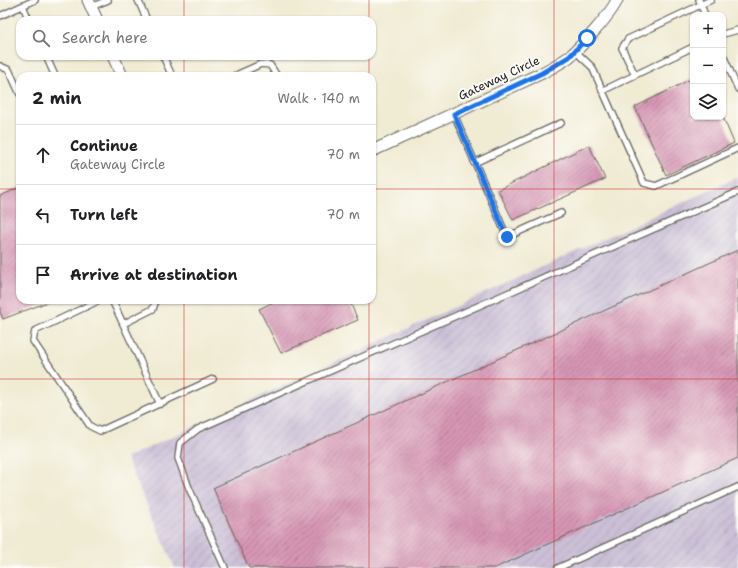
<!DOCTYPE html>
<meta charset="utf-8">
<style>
:root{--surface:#fff;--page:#f6f6f6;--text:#202124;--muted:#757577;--line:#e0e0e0}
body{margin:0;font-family:"Shantell Sans",sans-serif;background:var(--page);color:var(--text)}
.controls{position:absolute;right:12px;top:12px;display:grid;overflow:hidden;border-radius:8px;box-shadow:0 1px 3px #0004}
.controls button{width:36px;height:36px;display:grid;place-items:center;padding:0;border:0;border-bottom:1px solid var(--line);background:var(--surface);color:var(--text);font:20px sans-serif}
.stop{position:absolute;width:12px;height:12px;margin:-9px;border:3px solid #1a73e8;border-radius:50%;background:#fff}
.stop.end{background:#1a73e8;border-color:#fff;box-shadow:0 1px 4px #0008}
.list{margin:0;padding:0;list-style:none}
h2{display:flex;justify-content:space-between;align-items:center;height:52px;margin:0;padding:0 16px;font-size:17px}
h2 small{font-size:13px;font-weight:400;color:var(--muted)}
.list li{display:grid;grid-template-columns:26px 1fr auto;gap:12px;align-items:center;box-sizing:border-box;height:60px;padding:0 16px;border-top:1px solid var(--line)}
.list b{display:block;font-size:15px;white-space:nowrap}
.list p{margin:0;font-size:13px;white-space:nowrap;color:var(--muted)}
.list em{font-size:13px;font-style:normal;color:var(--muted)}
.icon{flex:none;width:22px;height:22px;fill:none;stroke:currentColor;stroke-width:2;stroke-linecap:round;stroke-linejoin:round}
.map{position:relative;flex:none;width:738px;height:568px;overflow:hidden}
.search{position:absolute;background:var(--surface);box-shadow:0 1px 3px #0004;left:16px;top:16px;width:360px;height:44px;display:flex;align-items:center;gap:10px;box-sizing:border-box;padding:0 14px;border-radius:12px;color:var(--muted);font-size:15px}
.panel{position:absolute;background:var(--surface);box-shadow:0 1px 3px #0004;left:16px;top:72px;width:360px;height:232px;border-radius:12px}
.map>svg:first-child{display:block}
.industrial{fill:url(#industrial-furrows)}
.building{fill:url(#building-hatch)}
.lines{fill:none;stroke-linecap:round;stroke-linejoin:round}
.lane-casing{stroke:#66645c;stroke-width:8}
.street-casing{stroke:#66645c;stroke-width:13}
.lane{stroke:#fff;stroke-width:5.5}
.street{stroke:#fff;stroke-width:11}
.route{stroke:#1a73e8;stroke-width:5}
.grid{fill:none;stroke:#d62828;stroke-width:1;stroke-opacity:0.55}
.labels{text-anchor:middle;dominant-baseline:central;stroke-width:4;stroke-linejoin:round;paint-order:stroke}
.street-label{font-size:12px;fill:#1c1c1c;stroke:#fdfcf7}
</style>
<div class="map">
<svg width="738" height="568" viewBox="0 0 738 568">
<defs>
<pattern id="industrial-furrows" width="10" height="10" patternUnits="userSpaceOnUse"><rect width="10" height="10" fill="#cabfd6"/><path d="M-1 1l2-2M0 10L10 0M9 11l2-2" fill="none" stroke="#ada4b7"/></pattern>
<pattern id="building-hatch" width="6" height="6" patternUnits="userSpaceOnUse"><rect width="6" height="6" fill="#d695b4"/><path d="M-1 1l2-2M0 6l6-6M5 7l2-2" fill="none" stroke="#ad7992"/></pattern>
</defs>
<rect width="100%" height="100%" fill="#fdfcf7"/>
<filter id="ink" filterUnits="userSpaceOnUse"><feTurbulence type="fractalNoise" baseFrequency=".025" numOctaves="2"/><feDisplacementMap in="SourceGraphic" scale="8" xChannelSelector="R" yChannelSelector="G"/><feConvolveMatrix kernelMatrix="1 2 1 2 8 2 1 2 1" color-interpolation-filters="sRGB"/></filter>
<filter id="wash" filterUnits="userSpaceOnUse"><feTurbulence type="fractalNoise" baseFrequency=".012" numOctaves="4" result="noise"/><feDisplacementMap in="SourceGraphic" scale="16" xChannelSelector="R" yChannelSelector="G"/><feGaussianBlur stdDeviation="0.9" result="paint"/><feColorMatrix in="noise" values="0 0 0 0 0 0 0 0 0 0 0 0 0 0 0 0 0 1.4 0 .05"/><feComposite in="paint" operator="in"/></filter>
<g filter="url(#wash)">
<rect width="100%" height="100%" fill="#f0ebd3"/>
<!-- industrial -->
<path class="industrial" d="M738 177V568H175L126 458Z"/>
<g id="blocks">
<!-- building -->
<path class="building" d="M693 78V117H723L734 143 666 175 635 107Z
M589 145 605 179 513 220 498 190Z
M20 187V300H53L3 319 0 312V196Z
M738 250V458L495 568H249L213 488Z
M278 300H349L358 320 281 353 259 309Z"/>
</g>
</g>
<g filter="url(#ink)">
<use href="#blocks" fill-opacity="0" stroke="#66645c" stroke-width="1"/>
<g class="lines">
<defs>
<path id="lane" d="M138 0 147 20
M699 0 705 15
M23 6 29 20
M91 7 108 0
M0 16 35 0
M723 34 738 30
M575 51 592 67 644 183 656 186 738 148
M723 55 738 89
M46 56 55 76
M163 56 172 76
M0 66 9 70 20 94
M635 75 622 48 628 39 711 0
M234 76 261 64 270 65 277 76
M602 91 693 47
M454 114 507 237 561 213
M474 163 561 123
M100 300 35 331 33 341 90 426 100 431 213 379
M112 300 160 404
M123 324 153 309 156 300
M225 568 189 488 178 458 180 443 198 429 738 192
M558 568 738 487"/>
<path id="street" d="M88 0 97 20
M113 56 122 76
M372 151 542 73C551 68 561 63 569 57 581 47 611 14 617 0"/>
</defs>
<!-- lane casing -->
<use href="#lane" class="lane-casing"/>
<!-- street casing -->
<use href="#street" class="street-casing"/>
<!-- lane -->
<use href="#lane" class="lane"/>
<!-- street -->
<use href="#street" class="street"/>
</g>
</g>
<g class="lines" filter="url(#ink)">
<!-- route -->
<path class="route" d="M507 237 454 114 542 73 569 57 587 38"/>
</g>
<!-- grid -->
<path class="grid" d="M184 0V20M369 0V20M554 0V568M184 56V76M369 56V76M0 189H20M372 189H738M184 300V568M369 300V568M0 379H738"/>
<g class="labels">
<!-- street labels -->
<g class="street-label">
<text transform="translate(499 78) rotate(-25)">Gateway Circle</text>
</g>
</g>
</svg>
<div class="controls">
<button>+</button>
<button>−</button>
<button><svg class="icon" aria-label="layers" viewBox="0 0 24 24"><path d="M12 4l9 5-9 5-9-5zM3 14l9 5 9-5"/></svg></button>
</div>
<div class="stop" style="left:587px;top:38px"></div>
<div class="stop end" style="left:507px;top:237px"></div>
<div class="search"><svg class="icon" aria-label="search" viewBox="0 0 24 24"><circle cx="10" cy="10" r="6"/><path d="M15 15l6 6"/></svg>Search here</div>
<section class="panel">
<h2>2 min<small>Walk · 140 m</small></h2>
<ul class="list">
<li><svg class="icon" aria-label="ahead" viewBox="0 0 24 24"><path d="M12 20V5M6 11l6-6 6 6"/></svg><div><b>Continue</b><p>Gateway Circle</p></div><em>70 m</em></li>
<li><svg class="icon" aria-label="left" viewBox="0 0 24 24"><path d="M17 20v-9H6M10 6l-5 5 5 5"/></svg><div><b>Turn left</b></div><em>70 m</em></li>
<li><svg class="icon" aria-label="arrive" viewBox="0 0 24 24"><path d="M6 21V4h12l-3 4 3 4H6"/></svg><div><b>Arrive at destination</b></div></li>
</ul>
</section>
</div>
